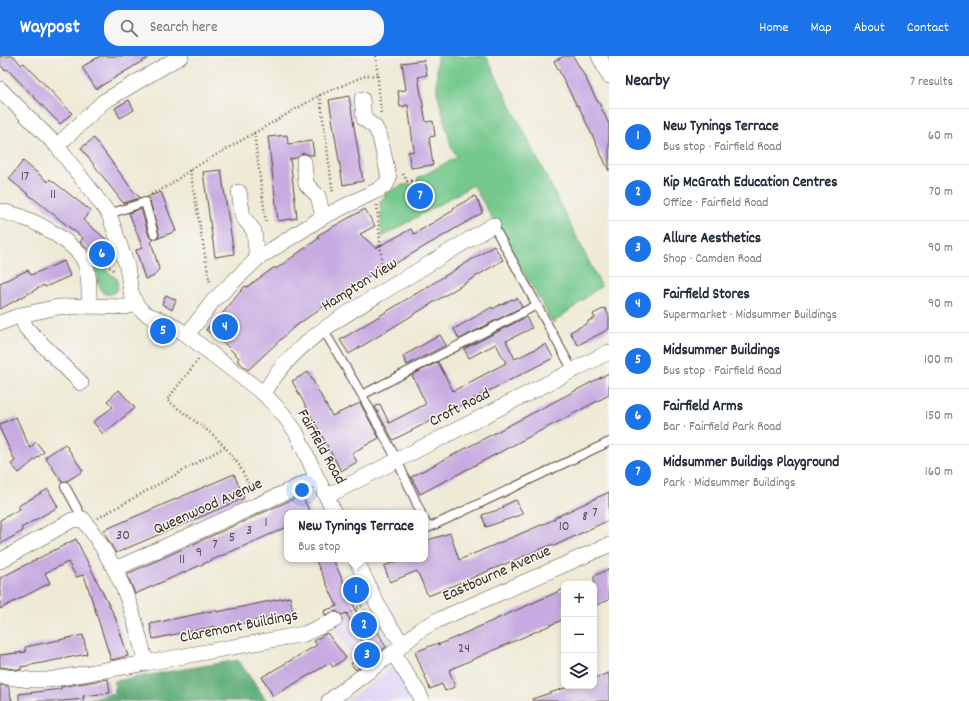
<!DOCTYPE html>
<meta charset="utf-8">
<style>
:root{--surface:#fff;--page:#f6f6f7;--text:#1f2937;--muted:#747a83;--line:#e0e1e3;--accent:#1a73e8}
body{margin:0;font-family:Dekko,sans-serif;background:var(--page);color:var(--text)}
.controls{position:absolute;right:12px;bottom:12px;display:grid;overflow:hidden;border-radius:8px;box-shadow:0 2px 6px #0003}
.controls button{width:36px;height:36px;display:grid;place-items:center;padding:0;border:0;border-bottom:1px solid var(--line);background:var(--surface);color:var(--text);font:20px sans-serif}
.you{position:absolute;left:302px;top:434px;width:14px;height:14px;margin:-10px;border:3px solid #fff;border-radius:50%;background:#1a73e8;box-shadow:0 0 0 6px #1a73e833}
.badge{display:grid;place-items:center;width:26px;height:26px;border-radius:50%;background:var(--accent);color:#fff;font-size:13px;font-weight:700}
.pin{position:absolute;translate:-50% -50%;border:2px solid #fff;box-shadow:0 1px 4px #0006}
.popup{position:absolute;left:284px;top:454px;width:144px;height:52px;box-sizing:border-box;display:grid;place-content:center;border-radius:8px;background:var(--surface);filter:drop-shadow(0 1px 3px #0005);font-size:13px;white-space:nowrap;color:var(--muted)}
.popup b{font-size:15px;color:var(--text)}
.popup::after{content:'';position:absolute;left:50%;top:100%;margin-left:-8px;border:8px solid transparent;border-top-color:var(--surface)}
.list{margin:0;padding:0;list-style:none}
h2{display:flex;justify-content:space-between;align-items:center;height:52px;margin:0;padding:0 16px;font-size:17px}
h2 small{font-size:13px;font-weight:400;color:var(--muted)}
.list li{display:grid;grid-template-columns:26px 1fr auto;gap:12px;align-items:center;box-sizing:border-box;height:56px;padding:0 16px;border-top:1px solid var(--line)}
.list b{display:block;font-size:15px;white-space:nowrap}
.list p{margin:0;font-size:13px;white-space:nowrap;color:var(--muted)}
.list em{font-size:13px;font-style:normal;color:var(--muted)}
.icon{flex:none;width:22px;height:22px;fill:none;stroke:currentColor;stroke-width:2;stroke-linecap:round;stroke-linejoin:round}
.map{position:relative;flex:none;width:609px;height:645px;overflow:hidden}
header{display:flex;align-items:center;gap:24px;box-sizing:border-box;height:56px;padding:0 20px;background:var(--accent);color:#fff}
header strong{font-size:19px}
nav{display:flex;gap:22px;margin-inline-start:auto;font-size:14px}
.search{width:280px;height:36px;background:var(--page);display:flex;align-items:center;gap:10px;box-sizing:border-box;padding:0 14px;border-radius:16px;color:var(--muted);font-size:15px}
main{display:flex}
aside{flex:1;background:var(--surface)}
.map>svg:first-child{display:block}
.built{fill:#dfd5f5}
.green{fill:#74c98d;stroke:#587a56}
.forest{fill:#5fad78;stroke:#4d6c4b}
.building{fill:#c7abe1}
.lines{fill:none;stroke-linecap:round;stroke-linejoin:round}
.lane-casing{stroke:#56473a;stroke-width:10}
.street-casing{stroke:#56473a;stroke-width:16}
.path{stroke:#56473a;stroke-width:2.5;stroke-dasharray:1 3;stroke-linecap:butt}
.lane{stroke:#fff;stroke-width:8}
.street{stroke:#fff;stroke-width:15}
.labels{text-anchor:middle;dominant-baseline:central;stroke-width:3;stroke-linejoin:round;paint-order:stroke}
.number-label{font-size:14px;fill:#5e4a4f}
.street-label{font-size:16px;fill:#3b2a1e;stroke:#f6f6f2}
</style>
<header>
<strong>Waypost</strong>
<div class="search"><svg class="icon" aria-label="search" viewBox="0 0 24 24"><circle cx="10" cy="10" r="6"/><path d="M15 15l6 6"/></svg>Search here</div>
<nav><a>Home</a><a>Map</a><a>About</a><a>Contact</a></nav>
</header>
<main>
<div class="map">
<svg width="609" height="645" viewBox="0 0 609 645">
<rect width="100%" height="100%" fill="#f6f6f2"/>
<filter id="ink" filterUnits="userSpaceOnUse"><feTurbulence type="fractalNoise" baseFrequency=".025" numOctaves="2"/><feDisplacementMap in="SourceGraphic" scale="8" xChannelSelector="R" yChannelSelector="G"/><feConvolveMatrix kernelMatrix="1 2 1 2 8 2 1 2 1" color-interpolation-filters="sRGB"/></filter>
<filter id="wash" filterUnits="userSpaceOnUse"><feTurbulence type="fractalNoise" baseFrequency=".012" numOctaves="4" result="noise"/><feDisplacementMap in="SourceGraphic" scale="16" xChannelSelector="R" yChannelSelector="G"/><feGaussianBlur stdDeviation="0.9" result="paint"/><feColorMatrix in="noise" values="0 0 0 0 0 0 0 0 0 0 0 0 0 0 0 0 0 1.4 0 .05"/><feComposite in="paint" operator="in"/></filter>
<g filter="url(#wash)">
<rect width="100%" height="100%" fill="#eeead6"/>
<!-- built -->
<path class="built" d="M371 550 391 588 359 614 333 569Z
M395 609 413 645H345L375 625Z"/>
<!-- green -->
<path class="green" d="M437 0H486L601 230 553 267 473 129 382 181 380 145 385 141 384 138 403 129 418 127V122L457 101 451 90 437 36Z
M92 203 117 223C117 226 118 230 117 233 115 238 107 240 103 237 98 232 99 225 97 218 95 213 91 210 92 203Z"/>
<!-- forest -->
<path class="forest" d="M238 604 267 645H78L115 637 114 625Z"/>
<g id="blocks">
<!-- building -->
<path class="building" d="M0 0H14L21 9 24 7 72 57 60 68 7 13 5 14 0 9Z
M100 0H151L96 33 82 11Z
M564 0H573L584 19 597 45H598L609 68V115L578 49 577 50 554 5Z
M424 4 427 19 418 21 426 66 433 65 435 80 429 81 433 109 411 112 408 96 414 95 408 49 400 51 398 35 406 34 402 7Z
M349 40 363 125 343 129 329 44Z
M129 44 134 54 120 62 115 52Z
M287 79 288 88 312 85 314 99H310L303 97 296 102 290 103 297 162 278 165 268 81Z
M94 82 134 136 140 142 123 147 81 92Z
M23 105 48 126 50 123 91 155 83 164 106 183 93 198 80 186 83 182 9 123Z
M221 114 234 198 215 201 203 116Z
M161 136 176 175 156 183 159 180V177L150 145 147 141Z
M475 140 482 153V157L391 210 390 208 376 216 338 240 293 272 248 314 237 304 239 302 226 289 206 274 216 261 218 263 245 230 247 231 275 211 276 213 319 182 318 179 365 153 375 170 360 178 376 192 411 173 414 178 454 154 453 152Z
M141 153 149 180 150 182 155 183 151 185 159 213 153 221 145 223 136 194 143 192 129 157Z
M494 190 503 204 349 298 340 284Z
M64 205 70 220 45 231 44 229 0 253V227L28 214 31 219Z
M166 239 176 244 172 254 162 248Z
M517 242 522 251 459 283 454 273 492 251 493 253 501 248V249L512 243 513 244Z
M605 252 609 260V273L578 289 570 276 588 267V265L595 262 593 258Z
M526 261 532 272 506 285 515 303 546 288 553 302 393 384 375 351 380 348 389 367 426 348 412 319 438 306 453 335 506 307 496 288 469 302 464 293Z
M440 279 446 289 407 309 403 300Z
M308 316 332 360 360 347 379 382 352 397 357 406 341 415 292 325Z
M609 317V339L420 438 411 421Z
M119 334 135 352 103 378 93 366 113 351 107 345Z
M16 361 30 392 36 386 44 396 19 417 11 408 15 405 0 373V368Z
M65 388 83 415 67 425 62 426 45 401Z
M234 418 244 442 116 497 107 482 104 474Z
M48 433 58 451 21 472 23 475 0 488V464L20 453 18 450Z
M609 436V464L554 490 553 488 428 540 417 515 390 526 384 510 403 503H425V485L450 477 459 504 555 463 554 462Z
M302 439 310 457H287V471L135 538 127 518Z
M516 444 523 458 486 471 482 459 504 452 503 450Z
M76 483 115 561 128 600 111 604 84 519 76 521 68 506 45 517 50 527 0 553V522Z
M315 503H333L358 559 366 554 386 591 356 614 351 608 367 593 346 557 342 559 336 555 325 559 324 555 337 550Z
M609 513V544L594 550V520Z
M564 533V563L449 614 455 631 445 635 442 628 430 633 415 596 438 587V589Z
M290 541 293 557 216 573 215 570 153 583 150 568 216 554 217 556Z
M327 577 346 602 333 611 330 607 273 640 262 621 317 589 314 585Z
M83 579 87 598 21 611V614L0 611V599L26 596 25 591Z
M609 617V645H533L532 643 571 630H594V622Z
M108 623 110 637 83 640 84 643 63 645H19V638L61 633V631Z
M0 629 8 630 12 645H0Z"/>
</g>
</g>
<g filter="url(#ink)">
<use href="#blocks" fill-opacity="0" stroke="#56473a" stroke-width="1"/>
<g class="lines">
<defs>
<path id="lane" d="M109 158 145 146 154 178
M493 169 573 315
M323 273 362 339 397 404 421 457
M362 339 537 249
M65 430 83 463
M425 465 428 472 609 386"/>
<path id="street" d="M599 0 609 20
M0 33 57 90 109 158 127 210 131 236 136 248 141 254 148 259 169 267 187 279 264 338 283 358 296 376 317 422 335 457
M57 90 103 46 181 0
M304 106 306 128 318 140 323 161
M239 136 243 161 254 175 257 203
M0 155C8 157 17 159 24 162 41 168 79 190 85 207 90 220 89 236 89 250
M21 259 26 272 81 327
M0 267 21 259 58 251 89 250 125 251 136 248
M187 279 213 245 257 203 323 161 378 134 387 127 389 122 380 81 375 71 364 63 362 43
M264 338C291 287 343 260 391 231 425 210 459 190 493 169
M327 440 609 296
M356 503 375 544 389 569 403 588
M0 505 72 464 83 463C103 490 121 521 131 553 137 571 141 589 146 607L48 624H30L0 620
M115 513 317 422
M393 597 420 639 422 645
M146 607 304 578 335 564
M329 645 393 597 421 573 438 564 609 489"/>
</defs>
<!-- lane casing -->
<use href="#lane" class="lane-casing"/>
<!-- street casing -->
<use href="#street" class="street-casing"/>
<!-- path -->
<path class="path" d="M376 0 381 59
M320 39 333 138
M254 77 266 166
M190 114 210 228
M403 118 407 125H418
M151 138 167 131 190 114 320 39 367 19 378 20
M377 149 383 220
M96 198 104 188
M99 205 114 214
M198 304 167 344 212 378 225 391
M98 462 225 391 239 409 253 437
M347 558 362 550"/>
<!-- lane -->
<use href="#lane" class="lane"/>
<!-- street -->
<use href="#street" class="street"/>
</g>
</g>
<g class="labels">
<!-- number labels -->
<g class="number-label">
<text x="25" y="121">17</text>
<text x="53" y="139">11</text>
<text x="595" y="457">7</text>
<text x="585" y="461">8</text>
<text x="266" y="467">1</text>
<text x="564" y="471">10</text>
<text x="249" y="475">3</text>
<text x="123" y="480">30</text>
<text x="232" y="482">5</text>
<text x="215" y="489">7</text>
<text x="199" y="497">9</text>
<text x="182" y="504">11</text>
<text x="464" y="593">24</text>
</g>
<!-- street labels -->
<g class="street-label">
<text transform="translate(360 229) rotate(-32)">Hampton View</text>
<text transform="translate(460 352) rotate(-27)">Croft Road</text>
<text transform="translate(321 391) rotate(61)">Fairfield Road</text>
<text transform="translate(208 451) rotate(-24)">Queenwood Avenue</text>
<text transform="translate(497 518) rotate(-24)">Eastbourne Avenue</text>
<text transform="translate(239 571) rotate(-11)">Claremont Buildings</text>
</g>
</g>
</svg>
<div class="controls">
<button>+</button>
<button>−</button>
<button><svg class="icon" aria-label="layers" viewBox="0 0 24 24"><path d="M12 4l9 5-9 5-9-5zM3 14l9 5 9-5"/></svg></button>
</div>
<div class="you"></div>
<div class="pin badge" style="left:356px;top:534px">1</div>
<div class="popup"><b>New Tynings Terrace</b>Bus stop</div>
<div class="pin badge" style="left:364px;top:569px">2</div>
<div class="pin badge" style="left:367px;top:599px">3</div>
<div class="pin badge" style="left:225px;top:271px">4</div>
<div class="pin badge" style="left:163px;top:275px">5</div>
<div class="pin badge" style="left:102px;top:198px">6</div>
<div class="pin badge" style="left:420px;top:140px">7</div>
</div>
<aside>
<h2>Nearby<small>7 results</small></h2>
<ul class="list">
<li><span class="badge">1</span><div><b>New Tynings Terrace</b><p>Bus stop · Fairfield Road</p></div><em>60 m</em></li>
<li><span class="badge">2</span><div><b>Kip McGrath Education Centres</b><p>Office · Fairfield Road</p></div><em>70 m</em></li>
<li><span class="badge">3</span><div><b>Allure Aesthetics</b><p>Shop · Camden Road</p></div><em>90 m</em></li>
<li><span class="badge">4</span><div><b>Fairfield Stores</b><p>Supermarket · Midsummer Buildings</p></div><em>90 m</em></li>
<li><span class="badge">5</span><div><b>Midsummer Buildings</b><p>Bus stop · Fairfield Road</p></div><em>100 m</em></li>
<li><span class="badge">6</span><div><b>Fairfield Arms</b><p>Bar · Fairfield Park Road</p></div><em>150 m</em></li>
<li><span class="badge">7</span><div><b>Midsummer Buildigs Playground</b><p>Park · Midsummer Buildings</p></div><em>160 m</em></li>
</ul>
</aside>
</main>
